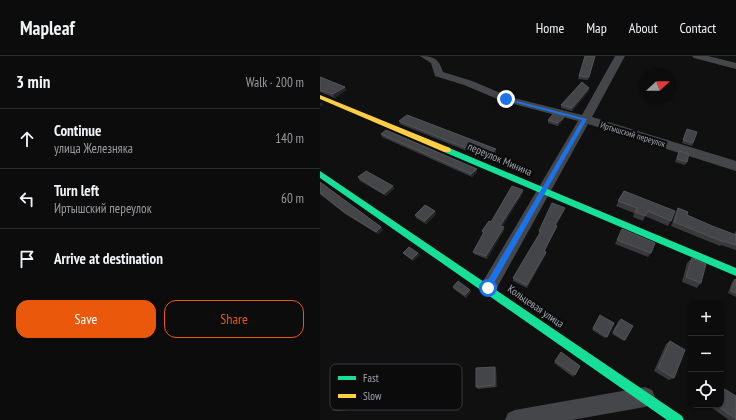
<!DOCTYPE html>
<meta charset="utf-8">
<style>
:root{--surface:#0c0c0d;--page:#1a1a1b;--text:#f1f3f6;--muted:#9a9b9d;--line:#2c2c2e;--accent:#ea580c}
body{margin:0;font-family:"PT Sans Narrow",sans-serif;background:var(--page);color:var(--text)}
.controls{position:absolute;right:12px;bottom:12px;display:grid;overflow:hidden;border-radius:8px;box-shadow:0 1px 3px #0004}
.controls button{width:36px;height:36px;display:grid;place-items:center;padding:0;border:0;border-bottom:1px solid var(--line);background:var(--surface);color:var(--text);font:20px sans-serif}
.compass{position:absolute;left:320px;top:12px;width:36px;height:36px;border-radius:50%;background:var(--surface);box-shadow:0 1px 3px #0004;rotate:68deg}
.stop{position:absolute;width:12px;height:12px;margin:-9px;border:3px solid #1a73e8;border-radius:50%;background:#fff}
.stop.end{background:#1a73e8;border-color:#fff;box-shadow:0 1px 4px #0008}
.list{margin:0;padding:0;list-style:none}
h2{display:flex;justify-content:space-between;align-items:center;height:52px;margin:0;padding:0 16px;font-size:17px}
h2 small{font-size:13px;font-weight:400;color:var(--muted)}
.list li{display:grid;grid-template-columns:26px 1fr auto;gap:12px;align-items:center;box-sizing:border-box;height:60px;padding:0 16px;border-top:1px solid var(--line)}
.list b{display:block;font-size:15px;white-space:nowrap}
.list p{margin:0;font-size:13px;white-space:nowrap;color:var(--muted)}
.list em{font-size:13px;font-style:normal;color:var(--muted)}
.actions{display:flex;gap:8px;padding:12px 16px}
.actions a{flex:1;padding:9px 0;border:1px solid var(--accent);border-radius:12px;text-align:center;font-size:14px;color:var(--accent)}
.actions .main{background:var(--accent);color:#fff}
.icon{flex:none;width:22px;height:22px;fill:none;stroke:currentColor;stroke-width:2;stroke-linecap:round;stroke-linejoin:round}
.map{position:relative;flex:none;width:416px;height:364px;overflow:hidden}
header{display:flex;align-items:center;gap:24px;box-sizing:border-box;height:56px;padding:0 20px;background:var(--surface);border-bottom:1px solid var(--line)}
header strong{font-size:19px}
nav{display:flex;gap:22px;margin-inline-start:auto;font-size:14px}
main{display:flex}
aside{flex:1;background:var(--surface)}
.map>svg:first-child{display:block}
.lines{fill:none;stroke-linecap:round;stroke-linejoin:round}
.street{fill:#454649;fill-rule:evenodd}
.fast{fill:#16e098;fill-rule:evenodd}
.slow{fill:#ffcf43;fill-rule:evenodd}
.wall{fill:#39393c}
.shaded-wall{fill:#242425}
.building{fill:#444549;stroke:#535459}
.route{fill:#1a73e8}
.labels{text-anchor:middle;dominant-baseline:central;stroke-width:4;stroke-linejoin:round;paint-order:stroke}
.far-street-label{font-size:9px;fill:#a1a5b2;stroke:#0b0b0c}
.street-label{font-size:11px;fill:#a1a5b2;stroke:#0b0b0c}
.key{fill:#0b0b0c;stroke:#38393e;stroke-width:1}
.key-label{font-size:11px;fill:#a1a5b2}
</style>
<header>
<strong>Mapleaf</strong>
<nav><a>Home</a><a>Map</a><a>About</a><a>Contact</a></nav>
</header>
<main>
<aside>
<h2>3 min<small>Walk · 200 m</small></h2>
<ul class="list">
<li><svg class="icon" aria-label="ahead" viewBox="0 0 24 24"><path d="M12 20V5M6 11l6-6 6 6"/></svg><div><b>Continue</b><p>улица Железняка</p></div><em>140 m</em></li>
<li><svg class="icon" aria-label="left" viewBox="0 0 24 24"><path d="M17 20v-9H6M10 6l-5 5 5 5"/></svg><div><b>Turn left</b><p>Иртышский переулок</p></div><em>60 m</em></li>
<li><svg class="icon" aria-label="arrive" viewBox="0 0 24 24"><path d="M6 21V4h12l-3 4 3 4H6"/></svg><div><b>Arrive at destination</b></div></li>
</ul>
<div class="actions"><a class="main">Save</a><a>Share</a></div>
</aside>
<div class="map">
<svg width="416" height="364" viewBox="0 0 416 364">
<rect width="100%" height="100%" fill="#101011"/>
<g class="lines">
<!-- street -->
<path class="street" d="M100 0C114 0 119 3 123 16L152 25 190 41 262 59 295 0H305L272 61 416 105V115L268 68 174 237 168 240 162 237 160 232 162 227 258 65 182 45 144 29 115 20 111 7Z
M372 0H388L416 7V13L374 2Z
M325 331 332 334 335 341 332 348 325 351 252 364H185L188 357 195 354Z"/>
<!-- fast -->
<path class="fast" d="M127 91 416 212V220L124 96 123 94Z
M0 115 362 360 364 364H347L0 122Z"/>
<!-- slow -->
<path class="slow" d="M0 39 130 92 131 94 130 96H124L0 43Z"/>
</g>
<!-- wall -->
<path class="wall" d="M265 0H275L268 24 258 23Z
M0 21 25 31 26 34 15 42 0 36Z
M269 32V35L252 55 241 52V49Z
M244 63 238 70 228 67V64Z
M79 65 176 96 169 104 80 68Z
M367 73 373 87 372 90 362 87Z
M61 78 157 116 152 121 62 81Z
M359 95 367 106 365 109 355 106Z
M38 121 73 130 74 133 66 140 40 125Z
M0 126 61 171 63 174 58 178 25 158 0 138Z
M304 135 351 165 348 170 325 160 323 165 313 161 314 157 296 150Z
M203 137 182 170 184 171V174L167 203 154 198 153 196 163 178 162 175 171 166Z
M358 152 367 159 392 170 414 178 416 175V194L401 189 400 190 351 170 356 156Z
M115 155 116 158 106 168 96 162 95 159Z
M244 155 236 169 237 170 236 172 225 195 226 196V198L207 232 193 225V222L220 178 219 177V175Z
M297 184 331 197 328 201 295 188Z
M83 197 100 199 93 205 85 199Z
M372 202 381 227 377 232 362 226 367 207Z
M415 223 416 224V241L408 237 412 226Z
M133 231 151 236 146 242 134 233Z
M280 259 287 281 285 282 272 274Z
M299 264 305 284 304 285 292 278Z
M350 285 354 322 349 324 334 315 346 288Z
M235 305 260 310 253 321 234 307Z
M176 313 177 331 158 333 156 331Z
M126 321 129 323V343L111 346 107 344Z
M69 325 71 326 70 345 57 347H55Z
M35 337 32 354 16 355 12 354Z
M416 340V364H409L388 349H401Z"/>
<!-- shaded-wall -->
<path class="shaded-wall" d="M25 31 26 34 15 42 13 38Z
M269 32V35L252 55V52Z
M2 46 3 49 0 51V47Z
M245 60 244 63 238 70V67Z
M176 93V96L169 104 168 101Z
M157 113V116L152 121 151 118Z
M73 130 74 133 66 140 64 138Z
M203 134V137L181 173 180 170Z
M245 152 244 155 235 172V169Z
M115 155 116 158 106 168 105 165Z
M237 170 236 172 224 197V195Z
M61 171 63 174 58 178 56 176Z
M184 171V174L167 203 166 200Z
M226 196V198L207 232V229Z
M98 197 100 199 93 205 92 203Z
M150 234 151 236 146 242 145 239Z
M175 311 176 313 177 331 175 329Z
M126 321 129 323V343L127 341Z
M69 325 71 326 70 345 68 344Z
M32 336 35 337 32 354 29 353Z"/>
<!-- building -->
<path class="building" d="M265 0H275L269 21 259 20Z
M0 21 25 31 13 38 0 34Z
M262 26 269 32 252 52 241 49Z
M234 57 245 60 238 67 228 64Z
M87 59 176 93 168 101 79 65Z
M367 73 377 76 373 87 363 84Z
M66 74 157 113 151 118 61 78Z
M359 95 369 98 367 106 357 103Z
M46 115 73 130 64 138 38 121Z
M0 126 61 171 56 176 23 155 0 137Z
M192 130 203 134 180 170 184 171 166 200 153 196 164 176 162 175 169 165 171 166Z
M304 135 355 155 351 165 328 155 325 160 315 156 317 152 298 145Z
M232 147 245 152 235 169 237 170 224 195 226 196 207 229 193 222 221 175H219Z
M105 149 115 155 105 165 95 159Z
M358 152 368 156 367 159 392 170 416 179V178V189L404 185V186L354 166Z
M302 173 335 187 331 197 297 184Z
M89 191 98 197 92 203 83 197Z
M372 202 386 208 381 227 366 221Z
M415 223 416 224V237L411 235Z
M138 225 150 234 145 239 133 231Z
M280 259 294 267 287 281 273 272Z
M301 263 313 270 305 284 293 276Z
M350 285 365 294 354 322 338 312Z
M241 296 260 310 255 319 235 305Z
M175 311V329L156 331V312Z
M401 331 416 340V363L396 349H401Z"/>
<!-- route -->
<path class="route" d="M185 42 267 63 170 234 168 235 165 234V229L262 64 185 44Z"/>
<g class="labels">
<!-- far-street labels -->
<g class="far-street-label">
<text transform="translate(313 78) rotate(17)">Иртышский переулок</text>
</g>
<!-- street labels -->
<g class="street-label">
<text transform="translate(180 103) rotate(23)">переулок Минина</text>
<text transform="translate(216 250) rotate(35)">Кольцевая улица</text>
</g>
</g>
<!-- legend -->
<rect x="10" y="308" width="132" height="46" rx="6" class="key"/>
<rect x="18" y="320" width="18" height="4" fill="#16e098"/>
<rect x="18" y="338" width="18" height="4" fill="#ffcf43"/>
<g class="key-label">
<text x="43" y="326">Fast</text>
<text x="43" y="344">Slow</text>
</g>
</svg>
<div class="controls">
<button>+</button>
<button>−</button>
<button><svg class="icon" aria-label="locate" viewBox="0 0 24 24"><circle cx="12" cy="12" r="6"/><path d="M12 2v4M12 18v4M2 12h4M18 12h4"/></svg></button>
</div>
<svg class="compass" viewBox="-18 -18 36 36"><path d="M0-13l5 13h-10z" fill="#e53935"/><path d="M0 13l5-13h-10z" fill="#9a9b9d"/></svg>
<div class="stop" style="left:168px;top:232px"></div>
<div class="stop end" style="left:186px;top:43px"></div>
</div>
</main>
